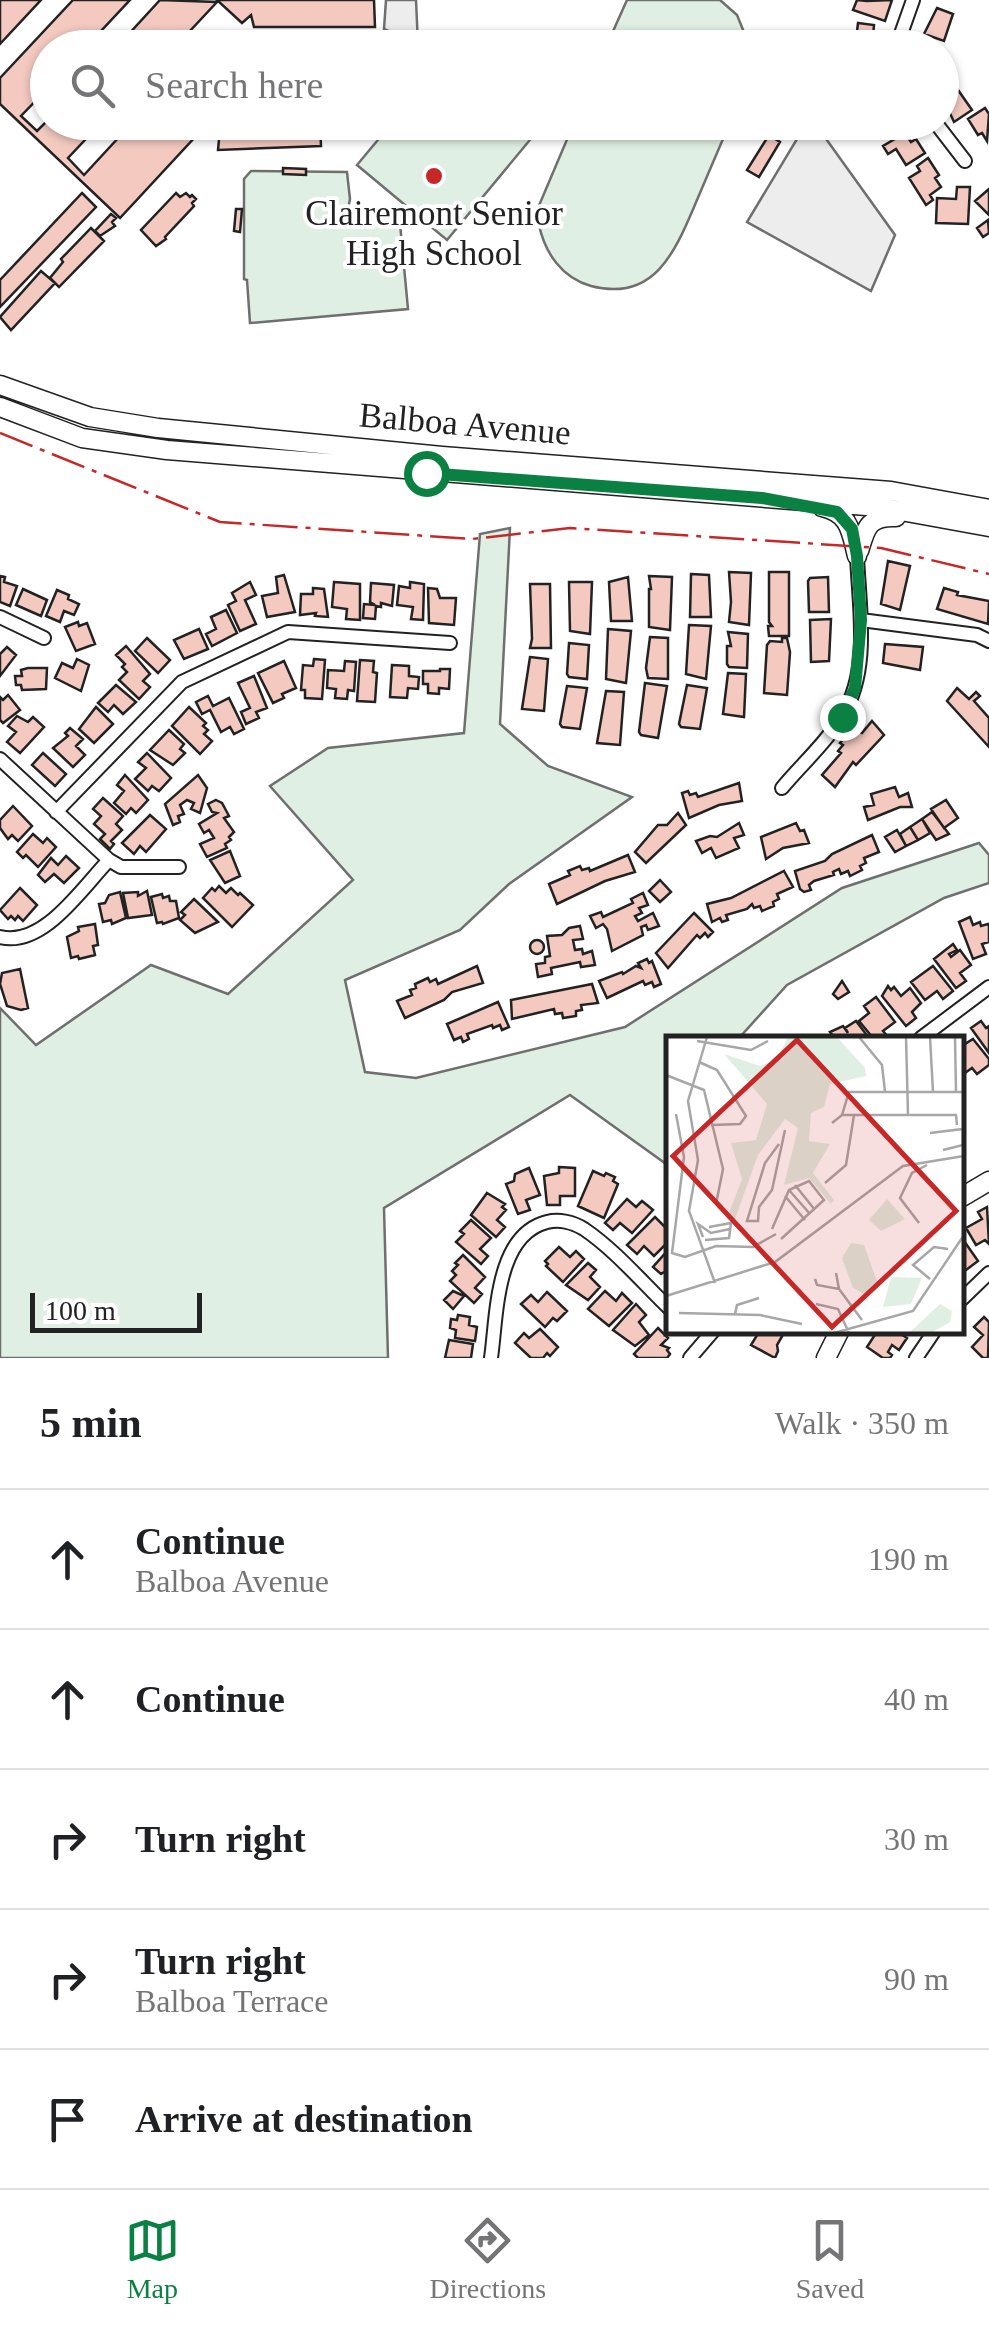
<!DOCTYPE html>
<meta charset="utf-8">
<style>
:root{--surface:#fff;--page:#f6f6f6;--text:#202124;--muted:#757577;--line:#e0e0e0;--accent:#0b8043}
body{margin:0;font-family:Georgia,serif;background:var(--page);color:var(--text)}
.scale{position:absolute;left:30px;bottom:25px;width:172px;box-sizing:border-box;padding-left:10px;border:5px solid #222;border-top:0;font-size:28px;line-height:35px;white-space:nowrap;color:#222;-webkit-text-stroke:8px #fff;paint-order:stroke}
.stop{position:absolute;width:30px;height:30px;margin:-22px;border:8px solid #0b8043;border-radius:50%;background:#fff}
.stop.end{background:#0b8043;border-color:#fff;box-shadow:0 2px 10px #0008}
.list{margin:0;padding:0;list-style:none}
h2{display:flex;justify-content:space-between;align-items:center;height:130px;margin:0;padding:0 40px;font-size:42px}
h2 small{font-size:32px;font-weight:400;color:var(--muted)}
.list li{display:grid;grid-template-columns:65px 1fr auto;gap:30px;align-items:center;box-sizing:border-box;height:140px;padding:0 40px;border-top:2px solid var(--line)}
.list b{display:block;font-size:38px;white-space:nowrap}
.list p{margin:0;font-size:32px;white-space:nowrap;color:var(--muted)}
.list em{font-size:32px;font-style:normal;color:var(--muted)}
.icon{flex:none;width:55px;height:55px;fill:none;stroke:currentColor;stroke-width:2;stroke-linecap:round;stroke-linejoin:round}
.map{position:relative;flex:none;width:989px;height:1358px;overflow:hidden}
.search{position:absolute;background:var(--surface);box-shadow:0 2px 8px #0004;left:30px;right:30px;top:30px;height:110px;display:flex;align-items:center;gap:25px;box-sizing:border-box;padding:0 35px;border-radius:55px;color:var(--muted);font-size:38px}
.sheet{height:830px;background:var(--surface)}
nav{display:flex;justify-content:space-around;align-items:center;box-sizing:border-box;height:140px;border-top:2px solid var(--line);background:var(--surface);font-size:28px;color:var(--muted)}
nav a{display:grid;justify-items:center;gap:5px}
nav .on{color:var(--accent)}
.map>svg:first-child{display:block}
.green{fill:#e0efe3;stroke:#6f6f6f;stroke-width:2.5}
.parking{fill:#ededed;stroke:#6f6f6f;stroke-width:2.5}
.building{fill:#f3c9c0;stroke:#222;stroke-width:2.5}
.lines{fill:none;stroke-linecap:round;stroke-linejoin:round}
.minor-casing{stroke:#222;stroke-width:16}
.major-casing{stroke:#222;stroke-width:21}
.minor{stroke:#fff;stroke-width:12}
.major{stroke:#fff;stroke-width:18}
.power{stroke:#c62828;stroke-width:2.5;stroke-dasharray:35 8 5 8;stroke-linecap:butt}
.route{stroke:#0b8043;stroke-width:12}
.poi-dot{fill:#c62828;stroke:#fff;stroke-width:4}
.labels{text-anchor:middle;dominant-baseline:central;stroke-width:8;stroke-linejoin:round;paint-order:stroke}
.poi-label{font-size:35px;fill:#222;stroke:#fff}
.street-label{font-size:35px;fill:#222;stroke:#fff}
.inset-road{fill:none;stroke:#a7a7a7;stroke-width:2.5}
.view{fill:#c62828;fill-opacity:0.15;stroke:#c62828;stroke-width:5}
.inset-edge{fill:none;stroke:#222;stroke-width:5}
</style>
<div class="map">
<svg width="989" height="1358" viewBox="0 0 989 1358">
<rect width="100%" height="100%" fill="#fff"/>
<!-- green -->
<path class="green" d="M627 0H720L737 15 750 47H606Z
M392 123H519L534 135 447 240 357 165Z
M574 123H730C719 148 708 174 697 200 676 249 656 303 591 286 562 278 545 253 539 225L532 222Z
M251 171 347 172 350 199 346 219 399 213 408 309 250 323 247 280 244 279V179Z
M510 528 500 724 548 766 632 797 509 884 460 930 345 980 365 1072 416 1078 625 1027 842 888 979 843 989 855V883L944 898 787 985 739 1038H669V1166L570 1095 384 1208 388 1358H0V1008L36 1045 151 965 228 994 353 880 270 786 328 748 464 733 480 534Z"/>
<!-- parking -->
<path class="parking" d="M386 0H416L418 45 384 29Z
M803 129H819L895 235 871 291 747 222Z"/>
<!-- building -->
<path class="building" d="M0 0H41L0 44Z
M73 0H130L85 48H48V88L21 116 37 131 48 120 102 122 68 158 84 175 133 122H209L120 218 0 104V78Z
M160 0 217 2 174 48H116Z
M217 0H374L375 27H254L251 15 242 23Z
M857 0 867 1 892 0 885 21 853 10Z
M937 8 953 14 944 41 924 34Z
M858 23 874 25 873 36H879L878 48H855Z
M956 87 972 110 954 122 942 96Z
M985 108 989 114 987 141 982 133 978 135 968 119Z
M225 122H320L321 146 218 150 220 129H226Z
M881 122H905L907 125 890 136Z
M905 133 911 142 916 139 925 153 906 165 896 149 888 154 883 146Z
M769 135 780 142 759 177 747 170Z
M928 158 939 175 935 178 941 187 930 195 933 200 926 205 909 178 920 171 917 166Z
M283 168 306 169V175L283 174Z
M957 187H970L968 224 936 223 937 198 956 199Z
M989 189V215L975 201Z
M82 193 96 207 0 307V280Z
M176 193 180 197 186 193 190 197 192 195 196 199 192 203 194 206 165 237 166 239 156 246 141 230Z
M236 209H242L240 232 234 231Z
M111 214 116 218 112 222 115 226 100 236 95 231Z
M988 220 989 233 983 237 977 228Z
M91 228 104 241 59 287 50 278 63 262 61 259Z
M41 271 55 283 11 330 0 317Z
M888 561 910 566 900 610 881 604Z
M729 572 751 573 749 625 729 622 731 602Z
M769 572H789V636H769L768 626H772L769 622Z
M691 574 709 575 711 617H690Z
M284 575 295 612 267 617 262 596 278 593 276 577Z
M0 576 5 577 4 582 17 586 10 606 0 602Z
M649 576 672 577 670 630 649 627V589H651Z
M628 577 632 621H611L609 582Z
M828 577 829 612H809L808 581 810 578Z
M250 582 256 595 245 600 256 624 240 631 228 605 236 601 232 593Z
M334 582 360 584V620L346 619 347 609 332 607Z
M410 582 424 584 423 620 411 619 413 607 397 605 399 586 410 588Z
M569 582H592L590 634 570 631Z
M371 583 394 585 392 606 381 603V607L376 606 375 619 363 618 364 604 375 605 370 602Z
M530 584H550L551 648H530L532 639Z
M313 588 324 589 328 617 315 616 316 613 300 615 301 594H313Z
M428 588 437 589 440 598H456L454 625 429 623Z
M944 588 958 592 957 595 989 601 988 624 937 609Z
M23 589 47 600 41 616 16 605Z
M57 590 69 595 68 599 79 604 74 615 64 611 60 622 46 616Z
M226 610 237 633 212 646 206 634 216 629 211 617Z
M831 619 829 661 811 662 810 620Z
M78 622 79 626 87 623 95 644 76 651 65 627Z
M689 625 711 626 706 679 686 674Z
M199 629 208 649 184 659 174 640Z
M608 629 631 631 626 683 606 679Z
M728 632 748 634 747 668 729 667 727 664V646H731Z
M650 637 668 638V679L648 678 646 668Z
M147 638 170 660 158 673 135 651Z
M782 638H787L790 652 787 695 764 693 767 645 770 641 782 642Z
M569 643 589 645 587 679 569 677 567 674Z
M885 644 923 647 920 670 883 663Z
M126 646 150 674 143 681 150 687 139 699 119 680 127 672 122 667 125 664 116 655Z
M7 647 16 655 0 676V654Z
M530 657 548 659 544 711 522 709Z
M77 659 89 665 81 691 55 678 62 663 73 668Z
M314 659 325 660 322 699 305 698V690H301L303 665 313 666Z
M360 660 374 661 373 672 377 673 375 702 357 701Z
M284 661 296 688 282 694 284 698 273 703 258 673Z
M345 661 356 662 354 691 348 690 347 699 335 698 336 689 327 688 328 670 344 671Z
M392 665 409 666V676L419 677 418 689 408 688 407 698 390 697Z
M28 668H47L46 689 22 690 21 685H16L15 676H22L21 670Z
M440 669H450L449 689 439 688V694L428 693V684H423V671H440Z
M728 673 746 674 744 717 723 714Z
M254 676 267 708 256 712 259 718 246 724 241 712 250 708 238 683Z
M645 683 667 686 658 738 641 735 639 732Z
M116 685 136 702 123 714 114 705 108 712 98 703Z
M687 685 707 688 700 729 681 727 679 724Z
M567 686 587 688 580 729 562 727 560 724Z
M957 688 969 699 976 692 980 696 974 701 989 718V747L947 701Z
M606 691 624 692 620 745 597 743Z
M8 695 20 710 3 723 0 720V697L3 700Z
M208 696 213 706 229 698 244 729 234 734 230 727 221 732 210 710 202 714 196 702Z
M96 707 113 724 94 743 79 729Z
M189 707 206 723 203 726 208 730 204 734 212 741 200 754 172 726Z
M17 716 28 722 33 717 44 727 20 753 7 742 16 732 8 726Z
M872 721 884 735 856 765 853 762 835 787 822 775 841 753 838 751 843 745 840 743 849 732 853 735 857 730 862 733Z
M70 728 83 739 76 746 85 755 73 767 53 748 68 736 65 733Z
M169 730 184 744 180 749 185 753 173 765 150 750Z
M43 753 66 774 55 786 32 765Z
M147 753 171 778 159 791 152 786 148 791 135 779 146 768 138 762Z
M125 775 148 800 136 813 131 808 126 814 114 803 124 791 117 785Z
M198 775 207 788 200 813 191 809 194 803 187 800 180 805 184 814 178 816 180 822 173 825 165 804Z
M739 783 742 801 719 805 689 818 682 793 688 791 690 795 696 793 698 797Z
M895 787 899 797 908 793 912 807H900L868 820 864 807 874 805 871 794Z
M103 798 123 816 116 824 122 830 111 841 114 844 110 849 100 839 105 834 94 824 101 816 93 809Z
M216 800 222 803 229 816 224 818 234 832 229 837 231 840 225 844 227 848 207 857 200 844 214 838 209 830 204 833 199 824 217 813 212 812 208 804Z
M946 800 958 818 944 828 931 809Z
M13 806 32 826 18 841 12 835 8 839 0 828V820Z
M932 812 949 834 936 840 922 819Z
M678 813 686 825 646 863 635 852 658 825H667Z
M150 815 166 829 146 852 140 846 134 854 122 843Z
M922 819 930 833 918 840 910 827Z
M739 823 744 835 734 838 739 848 716 858 711 848 702 853 696 841 710 836 717 837Z
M796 823 800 831 804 830 809 843 783 848 766 859 761 837Z
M910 827 918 840 906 846 900 834Z
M897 830 906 846 895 852 885 837Z
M33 834 43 843 47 838 56 847 38 867 26 855 23 858 17 852Z
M872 835 879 852 864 858 866 863 860 866 862 870 850 876 848 871 841 874 839 869 833 872 834 875 814 881 809 885 811 890 804 892 800 889 795 871 825 861 832 854Z
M230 851 240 876 225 883 210 860Z
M628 855 635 872 605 881 557 904 549 884 570 875 568 871 580 866 582 870 589 868 590 871Z
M66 856 79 868 64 883 54 874 45 882 38 875 51 858 58 865Z
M784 871 793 887 777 894 779 899 773 902 774 906 762 911 760 906 754 908 752 904 747 909 726 915 728 920 722 922 720 918 712 922 707 904 731 898Z
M660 880 671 892 660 902 649 891Z
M219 886 226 893 231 888 238 895 240 893 253 905 232 927 203 898 212 888 215 891Z
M20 888 37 905 23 921 18 916 15 920 11 916 8 919 0 910Z
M147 891 152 915 128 918 123 893 138 892V896Z
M120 892 126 918 112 924 111 920 103 922 99 904 105 903 109 895Z
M643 893 648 905 639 908 642 913 635 916 638 921 653 913 659 926 648 930 646 925 641 927 643 935 612 951 607 929 603 924 596 928 590 916 601 912 603 917 633 903 631 899Z
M162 894 163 898 169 896 170 901H176L179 918 163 924 162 922 157 923 151 897Z
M194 899 218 922 195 933 180 920 185 915 181 912Z
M694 913 713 932 708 937 705 933 700 938 697 935 668 968 656 953Z
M970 917 973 925 980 922 981 926 988 924 989 926V942L982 944 986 954 973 959 959 922Z
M95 924 98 945 93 946 95 955 79 959 78 956 71 958 67 937 79 931 78 927Z
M580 926 583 939 573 940 575 950 582 949 583 954 592 951 595 965 581 967 580 962 551 968 552 974 538 977 536 964 545 963V957L550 956 547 936 562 935 569 928Z
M530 947a7 7 0 1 1 14 0a7 7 0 1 1-14 0Z
M953 944 957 950 949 954 951 957 960 950 971 965 960 973 966 981 956 988 934 959Z
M647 959 649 963 652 961 661 984 654 987 652 982 645 985 643 981 607 998 599 981 622 972 623 974 636 966 641 968 638 963Z
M477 966 483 983 452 992 444 1000 405 1018 397 1001 412 995 410 990 416 988 415 984 428 978 430 982 436 979 438 984Z
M933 966 953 991 943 999 937 991 925 1000 911 982Z
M20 969 28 1008 21 1010 7 1006 0 984 2 973Z
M842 981 849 992 838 999 833 994Z
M592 984 598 1003 581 1005 582 1010 576 1011V1016L563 1018 562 1013 555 1014 554 1009 512 1019 511 1000Z
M888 986 891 990 894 987 901 996 910 988 921 1003 912 1012 916 1018 906 1026 882 996Z
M876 997 895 1022 883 1031 889 1038H873L859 1021 869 1013 864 1006Z
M498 1002 509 1027 502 1030 500 1025 493 1028 492 1025 467 1034 469 1039 463 1042 461 1037 454 1040 447 1024Z
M856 1021 869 1038H835L830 1032 843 1026 848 1033 845 1028Z
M981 1021 986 1028 989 1026V1053L971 1028Z
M973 1039 989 1059V1065L977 1074 972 1068 965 1073 962 1068V1046Z
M559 1167 575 1168V1196H560V1205H547L544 1176 559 1173Z
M529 1168 540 1195 526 1200 530 1210 518 1214 506 1184 514 1181 515 1174Z
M593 1171 604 1176 606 1173 615 1177 613 1181 618 1184 604 1218 578 1206Z
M487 1193 505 1204 502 1207 506 1210 497 1220 505 1227 496 1237 471 1215Z
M627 1199 636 1207 642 1201 653 1210 632 1233 620 1223 613 1230 605 1223Z
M987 1207 989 1244 985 1240 976 1245 966 1228 982 1219 978 1212Z
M655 1217 669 1231V1241L654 1256 644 1246 637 1254 627 1245Z
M471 1220 491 1238 480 1249 488 1256 481 1264 456 1242 464 1234 460 1231Z
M962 1238 978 1261 962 1273Z
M559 1247 570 1257 576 1251 584 1259 563 1282 546 1266 548 1264 545 1261Z
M669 1249V1269L661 1274 653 1267Z
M463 1255 485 1277 475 1288 482 1294 474 1303 450 1281 456 1275 452 1271 458 1265 455 1263Z
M588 1263 596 1270 590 1277 600 1287 588 1300 566 1285Z
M453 1291 464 1296 453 1309 444 1300Z
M605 1291 616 1301 622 1293 632 1303 609 1326 588 1309Z
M547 1292 567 1311 557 1321 553 1318 545 1327 521 1304 531 1295 538 1302Z
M636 1304 646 1315 639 1322 649 1335 635 1346 613 1330Z
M458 1315 470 1317 469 1325 477 1327 475 1341 455 1338 456 1330 450 1328 451 1319 457 1320Z
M984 1317 989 1322 988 1358H983L972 1347 983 1335 974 1327Z
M658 1328 668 1338 661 1345 669 1348 667 1350 670 1354 667 1358H638L634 1354Z
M540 1329 558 1347 550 1356 547 1353 543 1358H531L515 1343 524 1333 529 1338Z
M756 1330 784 1333 777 1345 778 1351 775 1358 751 1345 759 1332Z
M878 1330H895L907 1338 899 1350 892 1345 888 1352 892 1355 890 1358H883L867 1347Z
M449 1340 473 1344 471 1358H445Z"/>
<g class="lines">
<defs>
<path id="minor" d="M896 48 913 0
M935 122 965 161
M0 617 44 638
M861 620 977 635 989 641
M0 759 109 860 121 867H179
M782 788C801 765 827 742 842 716 871 670 859 607 857 556
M56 812 182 682 288 632 450 643
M0 937C43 948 82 888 109 860
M921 1038 989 987
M962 1299 989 1273
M491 1358C497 1317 495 1235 547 1222 559 1219 573 1222 584 1229 615 1250 642 1282 669 1308
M690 1358 714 1330
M916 1358 935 1330"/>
<path id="major" d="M0 385 90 417 158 428 442 456 891 491 989 509
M0 407 82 438 167 450 879 507 989 527
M822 507C850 513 851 532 857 556
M859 551C866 528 868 516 896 517
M962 1197 989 1181
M826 1358 840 1330"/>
</defs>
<!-- minor casing -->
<use href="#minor" class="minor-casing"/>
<!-- major casing -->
<use href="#major" class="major-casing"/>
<!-- minor -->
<use href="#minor" class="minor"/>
<!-- major -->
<use href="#major" class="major"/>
<!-- power -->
<path class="power" d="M0 433 220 522 472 539 570 528 881 548 989 574"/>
</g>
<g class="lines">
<!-- route -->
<path class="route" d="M426 473 762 498 837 512 852 529 857 556 861 620 855 688 842 717"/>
</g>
<!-- markers -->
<circle class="poi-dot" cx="434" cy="176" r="10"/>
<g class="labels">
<!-- poi labels -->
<g class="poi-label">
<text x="434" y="213">Clairemont Senior<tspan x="434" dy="40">High School</tspan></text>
</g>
<!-- street labels -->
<g class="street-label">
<text transform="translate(465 424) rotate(5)">Balboa Avenue</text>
</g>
</g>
<!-- overview -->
<g transform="translate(666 1036)">
<rect width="298" height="298" fill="#fff"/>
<path d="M122 1H171L199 32 200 40 164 48 158 71 145 77 143 105 164 108 147 137 168 164 165 168 143 142 118 149 132 92 119 83 92 119 69 183 61 182 76 143 65 107 90 104 101 68 58 18 94 30 110 24ZM221 163 239 183 215 195 203 184ZM185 207 198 209 212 248 200 259 187 252 176 222ZM225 241 256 242 245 268 217 271ZM274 268 286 275 284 286 265 297H243Z" fill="#e0efe3"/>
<path class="inset-road" d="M41 1 22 65 32 124 23 175 49 247M193 1 216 29 219 56M240 1 242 79M264 1 267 56M289 1 290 56M31 5 85 14 102 5M33 26 51 34 80 80 74 88 45 89M0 39 38 54 57 133 50 168M10 78 18 121 6 217 19 221 50 210 87 211 110 198M176 79 183 56H298M166 87 176 79H290L291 89M264 97 297 93V109L277 114M113 108 99 127 81 185H92L93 171 106 154 119 94M159 147 180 129 188 79M129 149 149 174M123 154 144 178M119 160 139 184M253 187 234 162 246 137 261 129M106 193 123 154 143 145 158 164 115 203M37 201 32 188 45 197 64 193M39 204 63 202 65 187 43 191M149 243 151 249 173 253 170 237M264 243 247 229 268 211 282 213M173 253 196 284M0 260 109 226 237 130 298 120M150 268 172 273 183 297M13 277 94 279 136 288M69 278 71 269 93 262M168 297 247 275 298 199"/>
<path class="view" d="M131 4 290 175 166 291 7 120Z"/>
<rect width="298" height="298" class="inset-edge"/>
</g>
</svg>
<div class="scale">100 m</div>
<div class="stop" style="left:426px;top:473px"></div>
<div class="stop end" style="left:842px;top:717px"></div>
<div class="search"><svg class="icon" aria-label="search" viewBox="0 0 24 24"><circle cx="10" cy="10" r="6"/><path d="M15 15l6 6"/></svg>Search here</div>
</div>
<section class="sheet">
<h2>5 min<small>Walk · 350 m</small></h2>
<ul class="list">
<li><svg class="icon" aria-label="ahead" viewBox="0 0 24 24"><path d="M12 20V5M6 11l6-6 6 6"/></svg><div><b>Continue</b><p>Balboa Avenue</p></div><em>190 m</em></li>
<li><svg class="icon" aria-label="ahead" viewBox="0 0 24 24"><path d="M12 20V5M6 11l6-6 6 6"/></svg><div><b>Continue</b></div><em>40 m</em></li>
<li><svg class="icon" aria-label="right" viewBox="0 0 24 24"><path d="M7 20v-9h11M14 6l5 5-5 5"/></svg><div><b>Turn right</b></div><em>30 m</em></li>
<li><svg class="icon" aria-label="right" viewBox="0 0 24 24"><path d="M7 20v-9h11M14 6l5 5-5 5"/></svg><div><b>Turn right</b><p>Balboa Terrace</p></div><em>90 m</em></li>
<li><svg class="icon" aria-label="arrive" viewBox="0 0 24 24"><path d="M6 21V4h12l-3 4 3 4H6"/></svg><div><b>Arrive at destination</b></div></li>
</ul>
</section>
<nav>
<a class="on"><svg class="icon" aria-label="map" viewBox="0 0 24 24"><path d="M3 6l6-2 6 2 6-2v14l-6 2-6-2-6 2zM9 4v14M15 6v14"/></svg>Map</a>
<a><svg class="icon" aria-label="directions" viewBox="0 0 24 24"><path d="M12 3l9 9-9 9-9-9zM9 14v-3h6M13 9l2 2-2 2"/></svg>Directions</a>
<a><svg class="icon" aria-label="saved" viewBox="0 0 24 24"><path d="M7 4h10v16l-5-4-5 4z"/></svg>Saved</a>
</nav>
